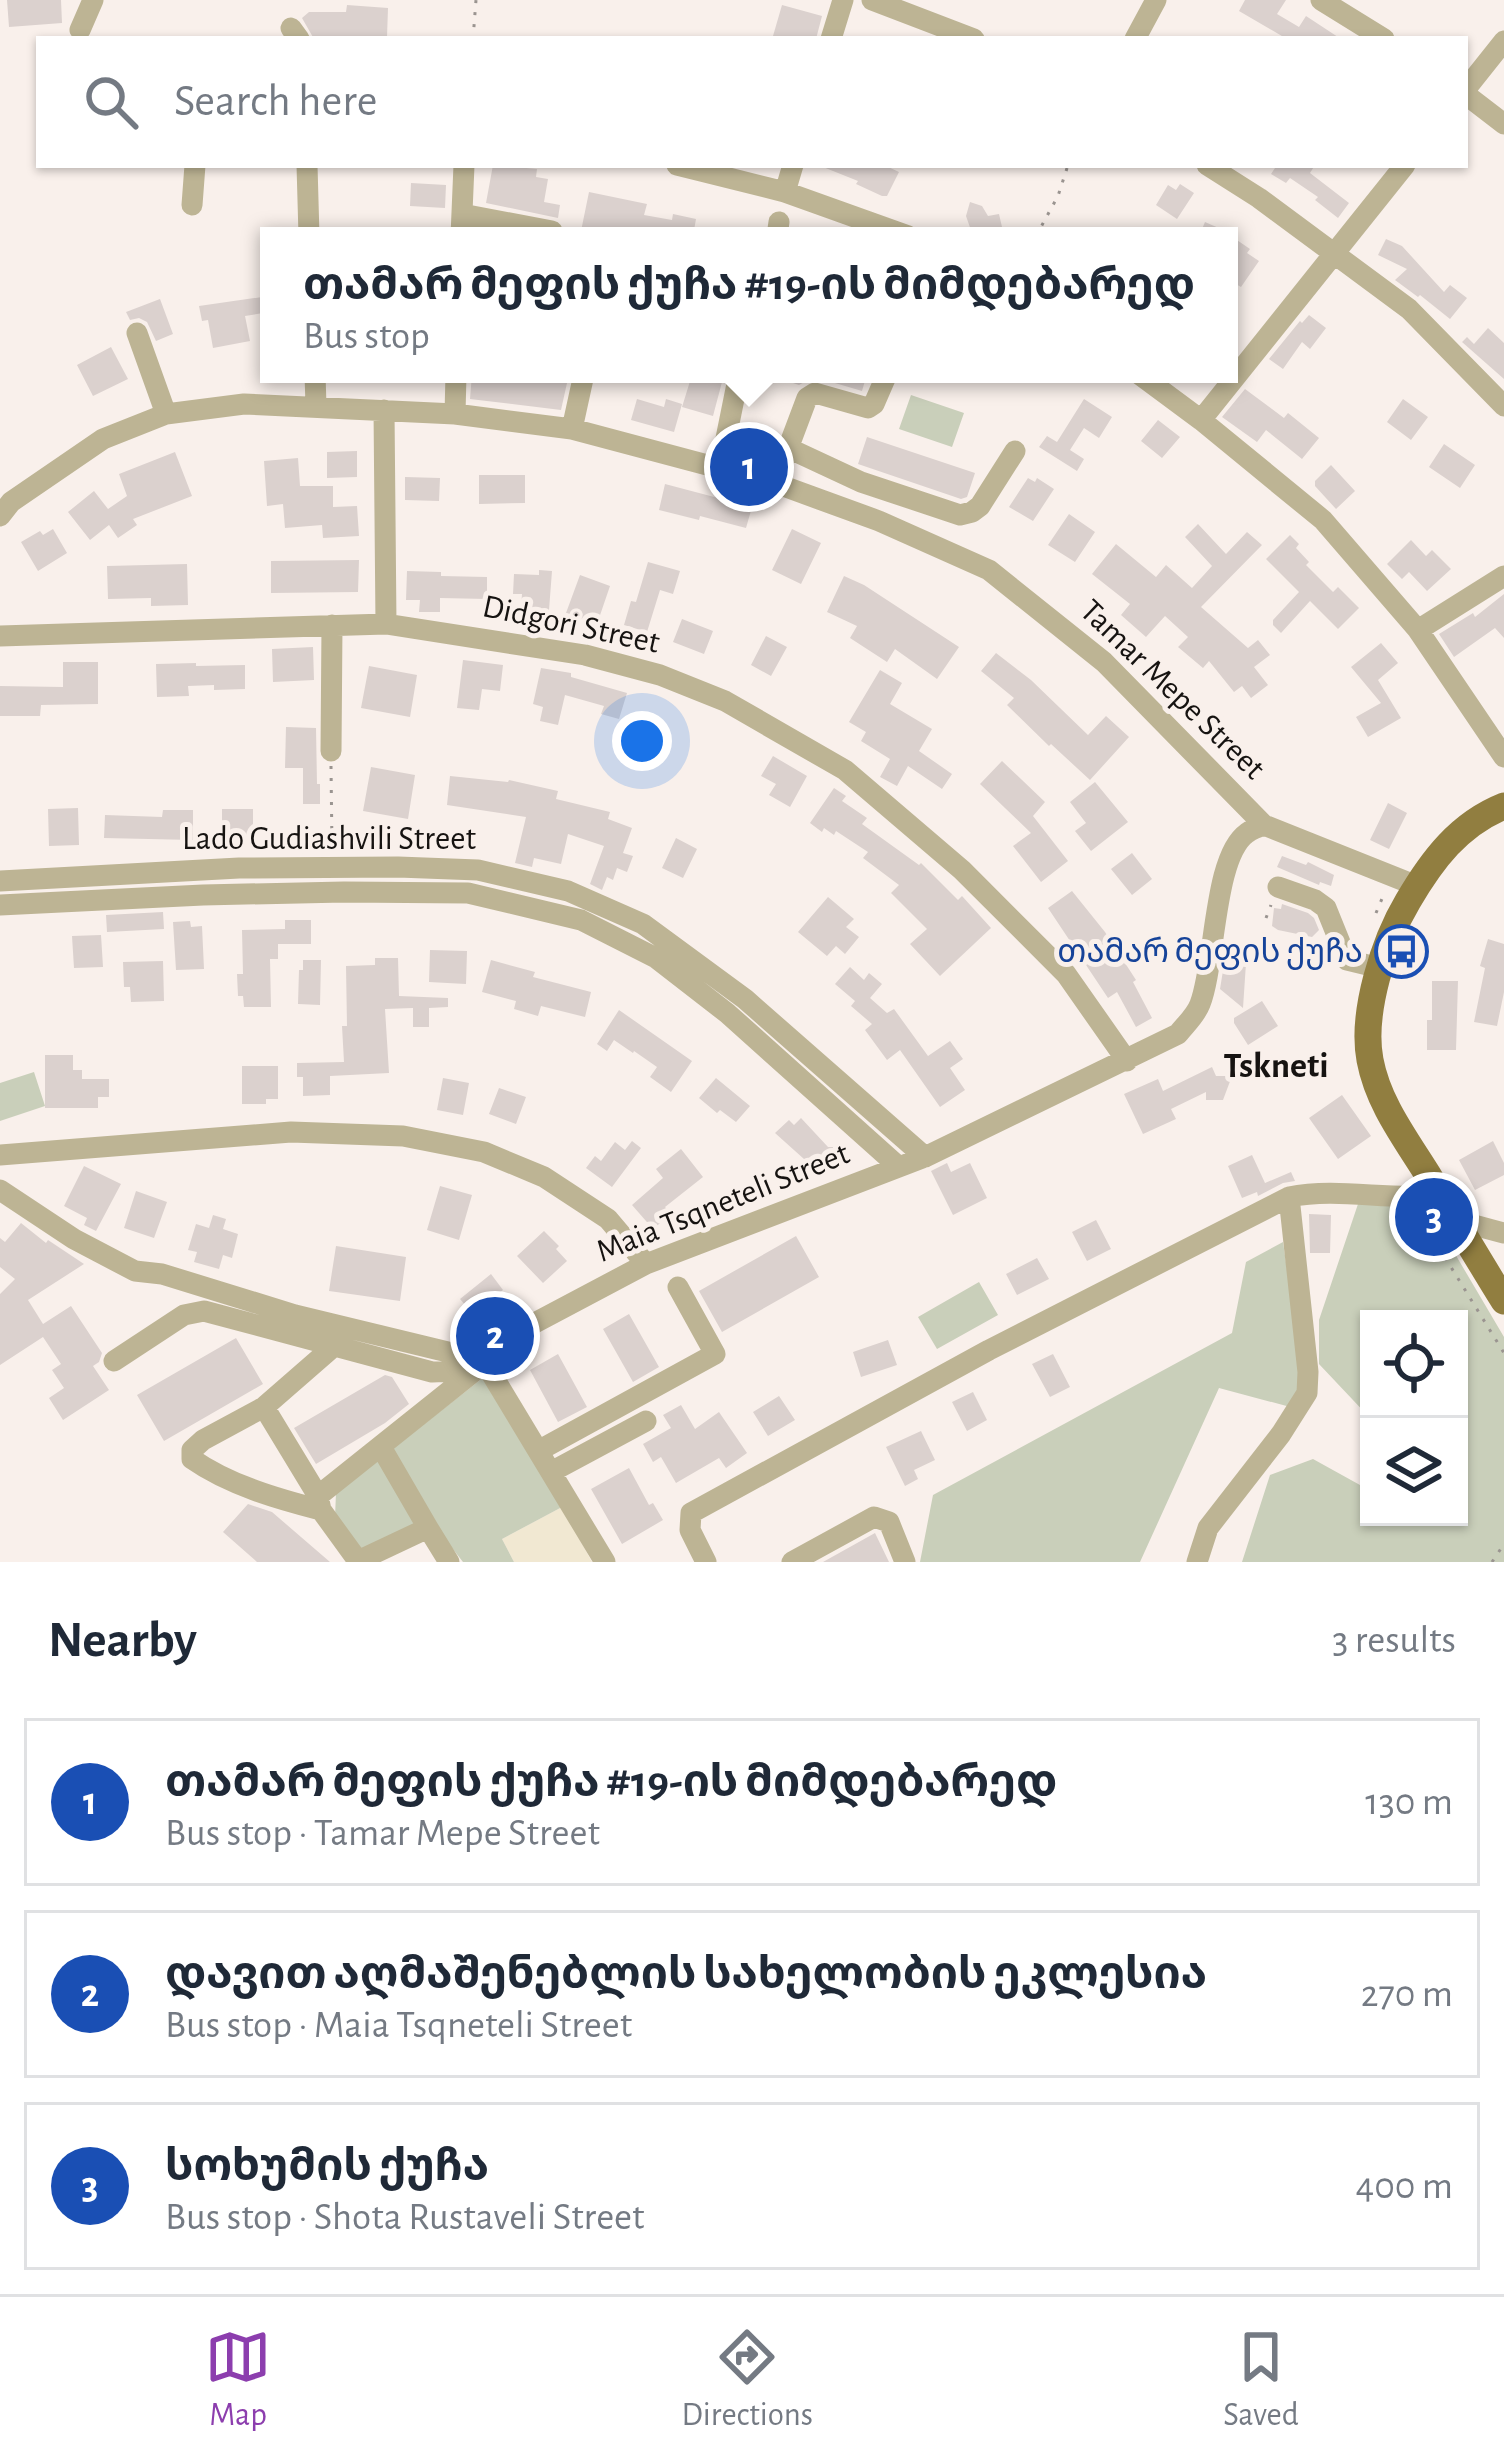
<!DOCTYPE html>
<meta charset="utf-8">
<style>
:root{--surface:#fff;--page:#f2f2f3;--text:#1f2937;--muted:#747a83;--line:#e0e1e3;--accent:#8c3eae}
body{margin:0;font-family:"Alegreya Sans","Noto Sans Georgian",sans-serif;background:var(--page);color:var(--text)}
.controls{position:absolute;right:36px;bottom:36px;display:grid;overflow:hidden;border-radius:0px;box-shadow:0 3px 9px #0004}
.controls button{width:108px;height:108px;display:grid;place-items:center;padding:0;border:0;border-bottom:3px solid var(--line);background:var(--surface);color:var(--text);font:60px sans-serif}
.you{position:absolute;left:642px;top:741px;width:42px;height:42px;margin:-30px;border:9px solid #fff;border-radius:50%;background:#1a73e8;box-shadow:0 0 0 18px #1a73e833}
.badge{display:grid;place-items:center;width:78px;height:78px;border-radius:50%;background:var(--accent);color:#fff;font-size:39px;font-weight:700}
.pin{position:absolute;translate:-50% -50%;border:6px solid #fff;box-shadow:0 3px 12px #0006}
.popup{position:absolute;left:260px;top:227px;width:978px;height:156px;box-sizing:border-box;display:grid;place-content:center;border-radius:0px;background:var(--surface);filter:drop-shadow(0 3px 9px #0005);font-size:39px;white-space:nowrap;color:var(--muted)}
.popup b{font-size:45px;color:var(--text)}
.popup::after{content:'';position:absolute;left:50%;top:100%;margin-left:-24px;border:24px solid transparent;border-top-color:var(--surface)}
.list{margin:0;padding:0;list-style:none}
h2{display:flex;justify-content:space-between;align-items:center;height:156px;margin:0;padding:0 48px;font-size:51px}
h2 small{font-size:39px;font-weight:400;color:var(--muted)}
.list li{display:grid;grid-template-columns:78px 1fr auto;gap:36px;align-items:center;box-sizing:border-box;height:168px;margin:0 24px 24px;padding:0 24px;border:3px solid var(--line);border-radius:0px}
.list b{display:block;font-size:45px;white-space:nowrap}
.list p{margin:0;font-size:39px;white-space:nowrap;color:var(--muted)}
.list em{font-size:39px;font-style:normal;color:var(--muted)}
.icon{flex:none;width:66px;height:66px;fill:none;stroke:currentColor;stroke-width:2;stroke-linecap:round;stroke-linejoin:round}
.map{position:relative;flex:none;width:1504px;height:1562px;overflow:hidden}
.search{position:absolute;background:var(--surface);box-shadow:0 3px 9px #0004;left:36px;right:36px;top:36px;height:132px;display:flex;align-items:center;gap:30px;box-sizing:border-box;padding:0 42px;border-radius:0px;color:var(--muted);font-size:45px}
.sheet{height:732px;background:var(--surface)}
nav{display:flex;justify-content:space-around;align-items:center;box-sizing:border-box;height:168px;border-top:3px solid var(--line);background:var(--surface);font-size:33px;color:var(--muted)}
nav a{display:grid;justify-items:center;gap:6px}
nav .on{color:var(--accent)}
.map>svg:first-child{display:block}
.education{fill:#f1e8d2}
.green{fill:#c9cfba}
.building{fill:#dbd1ce}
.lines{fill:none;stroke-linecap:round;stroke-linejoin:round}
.path{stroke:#9a9490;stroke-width:3;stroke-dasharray:3 9;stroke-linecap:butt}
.minor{stroke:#bdb494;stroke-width:21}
.major{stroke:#917e40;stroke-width:27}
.labels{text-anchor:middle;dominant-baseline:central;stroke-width:10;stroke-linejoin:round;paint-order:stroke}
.street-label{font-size:33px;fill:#161311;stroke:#f9f0eb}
.transit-label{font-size:33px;fill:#164399;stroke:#f9f0eb;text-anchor:end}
.neighbourhood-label{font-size:36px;font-weight:bold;fill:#161311;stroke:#f9f0eb}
</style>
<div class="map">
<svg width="1504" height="1562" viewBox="0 0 1504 1562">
<rect width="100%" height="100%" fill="#f9f0eb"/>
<!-- education -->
<path class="education" d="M562 1507 592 1562H514L502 1539Z"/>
<!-- green -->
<path class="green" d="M911 395 964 413 952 447 899 429Z
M34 1072 45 1106 0 1121V1083Z
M1358 1204 1428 1208 1504 1337V1562H1242L1270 1475 1313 1459 1369 1490V1517H1459V1319H1369V1417L1319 1364V1320Z
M1283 1242 1304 1386 1294 1408 1219 1388 1140 1562H920L933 1495 1232 1333 1246 1262Z
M979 1282 998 1315 937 1349 918 1317Z
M484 1377 562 1507 502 1539 514 1562H463L431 1521 361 1551 335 1517 336 1493Z"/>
<!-- building -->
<path class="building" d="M7 0H61L62 23 9 27Z
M1245 0H1286L1277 14 1299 27 1306 16 1341 39H1287L1239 11Z
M347 5 388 8 387 37 314 39 302 18 309 12H346Z
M782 5 822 16 816 39H786L773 36Z
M493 165 537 169 536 177 548 179 544 202 560 205 558 218 486 203Z
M818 165H884L899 172 887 196H882L856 184 858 181Z
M1270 165H1315L1310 173 1349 203 1338 218 1315 200 1318 197 1290 178 1286 183 1271 174 1275 168Z
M411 183 446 185 445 208 410 206Z
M1180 184 1194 193 1177 219 1156 205 1168 185 1176 190Z
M589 192 647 204 644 215 672 220 673 214 696 219 693 236H580Z
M970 202 982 206 988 216 999 214 1002 227 994 236H973L966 216Z
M1205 222 1237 236H1231L1250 249 1247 253 1259 261 1241 287 1229 280V236H1199Z
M1386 239 1402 246 1444 292 1450 285 1467 298 1450 319 1420 295 1418 297 1395 280 1407 269 1378 255Z
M269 296V312L245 316 250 341 213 348 208 320 202 321 199 306Z
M160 299 173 334 156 341 147 322 139 318 130 320 126 312Z
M1309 315 1326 328 1310 349 1302 342 1283 369 1269 359 1300 321 1302 323Z
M1488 328 1504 343V379L1462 342 1467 337 1474 344Z
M111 347 128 379 93 396 77 365Z
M472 374H569L561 410 470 399Z
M772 374H867L862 391 818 378 808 380 799 385 772 376Z
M705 377 722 382 713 416 682 407 691 378 704 382Z
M1245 389 1284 418 1288 413 1319 438 1302 459 1266 430 1257 442 1222 417Z
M637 399 664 407 666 399 682 404 674 432 631 420Z
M1084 399 1112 417 1099 438 1084 428 1070 450 1084 459 1077 471 1039 447 1047 436 1057 442Z
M1403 399 1428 417 1411 440 1387 422Z
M1158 420 1180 437 1162 458 1141 441Z
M867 437 975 473 967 497 961 499 858 464Z
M1444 444 1475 465 1460 488 1429 467Z
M357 451V477L327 478V452Z
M175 452 192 496 133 519 137 525 118 538 109 525 90 540 68 512 94 491 108 509 127 496 119 474Z
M298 458 300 486H333V507L357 506 359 536 323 538 322 525 285 528 283 504 267 506 264 461Z
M1331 465 1355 491 1336 509 1315 486V481Z
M479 475H525V503L479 504Z
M405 477 440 478 439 501 405 500Z
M1028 478 1035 482 1037 478 1054 489 1033 521 1009 507Z
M665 484 752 507 746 528 700 516 699 520 659 510Z
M1069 514 1095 532 1075 562 1048 545Z
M1198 524 1226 554 1247 532 1262 545 1201 607 1248 648 1258 640 1270 655 1254 667 1268 685 1251 698 1242 686 1234 692 1209 661 1203 668 1178 647 1188 637 1165 616 1146 637 1121 615 1130 604 1092 574 1116 544 1156 577 1166 565 1192 588 1212 566 1185 537Z
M53 529 67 553 38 571 21 542 40 531 43 535Z
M792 529 821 543 801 584 772 570Z
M1290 535 1299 544 1296 548 1309 562 1306 565 1333 592 1338 587 1359 608 1338 629 1310 601 1281 633 1273 625V620L1299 592 1266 559Z
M1411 540 1426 556 1432 550 1451 569 1427 591 1409 572 1402 579 1387 564Z
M359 560 358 592 271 593V561Z
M648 562 680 571 673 594 660 590 647 632 624 625 631 601 636 602Z
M187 564 188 605 151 606V598L108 599 107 566Z
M539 570 552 571 549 610 521 608 522 594H513L514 574 539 575Z
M407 571 441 572V576L487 577V599L440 598V612H419L420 600H406Z
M580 575 610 586 597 624 566 613Z
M844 576 864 585 959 647 937 679 895 649 887 662 850 638 857 626 827 612Z
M1504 594V638L1495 628 1454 657 1439 634 1473 613 1475 617Z
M682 619 713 631 704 654 673 642Z
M766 636 787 647 771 676 751 665Z
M1381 643 1398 663 1378 680 1401 718 1368 737 1356 717 1381 703 1351 667Z
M313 647 314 680 273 682 272 649Z
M996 653 1031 680 1088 735 1106 716 1129 737 1090 780 1051 744 1049 746 1007 705 1014 698 981 671Z
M463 660 503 665 500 691 482 689 479 710 457 708Z
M63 662H98V704L41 705 40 716H0V686L63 687Z
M196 663V666L245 665V689L214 690V685L188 686 189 696 157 697 156 664Z
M369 666 417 675 410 717 361 708Z
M541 668 571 673V677L627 693 619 719 601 714 604 706 565 695 558 725 540 721 543 707 533 704Z
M880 670 902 683 890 704 932 729 919 751 952 774 942 789 908 766 897 786 880 777 890 759 861 741 866 732 849 722Z
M286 727 316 728 317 784H320V804H303V768H285Z
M773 756 807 776 790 807 769 795 776 784 761 776Z
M1002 761 1045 802 1033 816 1068 861 1041 882 1013 846 1031 833 980 784Z
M371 767 415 775 408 819 363 811Z
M450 776 508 782 509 780 558 791 556 799 610 812 608 819 632 828 623 853 633 856 627 872 617 868 613 880 607 877 602 890 590 884 604 846 568 834 561 864 534 858 532 867 515 863 526 817 447 805Z
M1095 782 1128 822 1091 851 1075 831 1086 823 1070 802Z
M834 788 846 796 842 801 867 818 862 824 919 865 921 863 958 900 962 896 991 928 940 976 910 944 927 929 891 893 899 885 863 858 868 852 836 831 834 835 824 828 822 832 810 823Z
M1388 803 1407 813 1389 849 1370 840Z
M78 808 79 845 49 846 48 809Z
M222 809H253V838H222Z
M163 810H193V840L104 838 105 815 162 817Z
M676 838 697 849 683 878 662 868Z
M1132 853 1152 879 1132 895 1111 869Z
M1282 856 1306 865 1308 862 1334 875 1331 886 1320 882 1319 885 1277 867Z
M1072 891 1105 932 1136 980 1133 982 1152 1018 1136 1027 1117 992 1108 998 1048 908Z
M828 897 854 919 846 927 859 937 845 954 836 946 827 956 798 932Z
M1282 904 1308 913 1314 918 1319 930 1312 937 1278 930 1272 926 1274 908 1281 909Z
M163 912 164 929 107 932 106 915Z
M285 920H311V944H278V959H270L271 1007H244L243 996H238L237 974H243L242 930 285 929Z
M190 921 191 927 202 926 204 969 176 970 173 922Z
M101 935 103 967 74 968 72 936Z
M1488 939 1504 944V992L1497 1026 1474 1022 1485 968 1480 966Z
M1227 946 1247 948 1243 1008 1220 989Z
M430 950 467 951 466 984 429 982Z
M375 958H398L399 996 448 998V1007L429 1008V1027H413V1008L385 1009 389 1073 330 1076V1095L303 1096V1077H297V1063L344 1062 342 1026H347L346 966 375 965Z
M303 960H321L320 1005 298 1004 299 970H303Z
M491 960 535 972 533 977 591 992 585 1017 541 1006 538 1016 514 1009 516 1001 482 992Z
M163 961 164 1001 131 1002 130 987H124L123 962Z
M850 967 864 980 869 973 882 984 870 998 887 1013 894 1009 928 1056 950 1041 963 1059 950 1068 965 1090 940 1107 900 1050 887 1060 865 1030 872 1024 851 1006 855 1001 835 984Z
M1432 981H1458L1456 1050H1427V1020H1432Z
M1262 1001 1278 1026 1248 1045 1234 1023V1018Z
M619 1010 692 1061 671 1092 650 1077 657 1067 634 1051 633 1053 614 1040 607 1051 597 1044Z
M45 1055H73V1070H82V1079H109V1097H98V1108H45Z
M242 1066H278V1099H266V1104H242Z
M1212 1067 1216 1076H1232L1223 1100H1206V1092L1171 1109 1176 1119 1143 1134 1124 1094 1158 1079 1163 1091Z
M443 1078 469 1083 463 1115 437 1110Z
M716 1078 750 1106 736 1122 720 1110 717 1113 699 1098Z
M499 1088 526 1097 516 1124 489 1114Z
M1342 1095 1371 1136 1338 1159 1309 1118Z
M801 1118 828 1147H839L840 1163 814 1168 775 1133 789 1120 794 1125Z
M632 1141 641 1148 612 1187 586 1168 595 1156 601 1161 615 1142 625 1150Z
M1493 1141 1504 1163V1175L1475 1190 1459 1160Z
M681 1149 703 1177 665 1207 671 1214 653 1229 632 1205 663 1178 656 1169Z
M1252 1155 1265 1183 1291 1172 1295 1181 1283 1183 1258 1196 1257 1192 1242 1198 1228 1166Z
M947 1163 951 1172 970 1163 987 1198 953 1215 931 1171Z
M84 1166 121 1184 96 1231 84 1225 87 1218 64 1206Z
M440 1186 472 1195 459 1240 427 1230Z
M136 1191 167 1202 154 1238 124 1228Z
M1309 1214 1331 1215 1330 1253H1310Z
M213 1215 226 1219 223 1229 238 1234 232 1258 223 1255 219 1269 194 1262 197 1252 188 1250 196 1224 209 1228Z
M1096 1220 1111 1249 1087 1261 1072 1232Z
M21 1223 46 1243 48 1240 84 1264 28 1300 43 1324 71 1306 102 1353 99 1362 93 1366 109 1390 63 1420 49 1398 64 1388 52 1370 61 1364 43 1337 0 1365V1294L15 1279 0 1267V1238L5 1242Z
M544 1231 559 1246 556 1249 567 1261 543 1283 517 1256Z
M796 1236 819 1277 722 1332 699 1291Z
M336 1246 406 1257 400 1301 329 1291Z
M1037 1258 1049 1279 1017 1295 1006 1274Z
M491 1274 503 1290 473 1314 460 1299Z
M629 1314 659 1367 633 1382 603 1329Z
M236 1338 263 1384 164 1441 137 1395Z
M888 1340 897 1365 861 1377 853 1352Z
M558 1354 587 1407 558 1422 530 1370Z
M1053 1354 1070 1387 1050 1397 1032 1364Z
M385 1375 392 1377 409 1404 385 1423 316 1464 294 1428Z
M973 1392 987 1420 967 1431 952 1402Z
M779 1396 795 1420 768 1436 753 1412Z
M681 1405 695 1429 719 1412 747 1453 726 1468 719 1458 676 1483 661 1457 653 1462 643 1444 671 1428 663 1415Z
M921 1431 935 1460 914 1470 918 1479 905 1486 886 1447Z
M629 1468 649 1505 653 1503 663 1520 622 1544 591 1489Z
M248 1504 272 1512 330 1562H257L223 1532Z
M875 1533 889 1562H823Z"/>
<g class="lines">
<!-- path -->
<path class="path" d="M473 39 476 0
M1036 236 1058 196 1068 165
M331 766 332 847
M1376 913 1384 894
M1266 918 1271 905
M1420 1217 1504 1353
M1492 1562 1504 1544"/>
<!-- minor -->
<path class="minor" d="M872 0 974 39
M1321 0 1384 39
M291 28 299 39
M80 30 93 0
M831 39 843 0
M1135 39 1156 0
M1465 90 1504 41
M1465 94 1504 124
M307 165 309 236
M677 165 785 192 908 236
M1207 165 1259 198 1409 309 1504 406
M785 192 793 165
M192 205 195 165
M462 214 552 231
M461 236 464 165
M777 236 779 222
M137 333 166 414
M315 374 316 406
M1139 374 1201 420 1323 520 1418 630 1504 757
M384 410 386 624
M455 414 456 374
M1201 420 1405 165
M572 429 584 374
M788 448 861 482 960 515 972 512 980 506 1015 451
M720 468 739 374
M775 483 807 398 815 393 868 408 874 404 887 374
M0 516 11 502 103 439 166 414 244 404 455 414 572 429 775 483 879 521 989 570 1104 662 1264 825 1417 886
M1418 630 1504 576
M0 636 386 624 585 655 660 675 725 701 845 770 962 870 1066 974 1127 1061
M331 751 332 625
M0 881 239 868 398 867 478 870 568 891 643 924 745 999 925 1157
M1278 887 1315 900 1326 908 1347 960 1380 968
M0 905 203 895 344 892 468 893 581 920 656 958 727 1013 899 1167
M0 1155 291 1132 403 1136 484 1152 544 1177 608 1219 646 1264
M0 1190 74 1239 135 1271 162 1274 295 1315 456 1354 499 1342 646 1264 925 1157 1178 1034C1186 1024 1196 1015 1200 1004 1216 963 1213 857 1247 833 1252 829 1258 827 1264 825
M1455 1220 1504 1233
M334 1346 264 1407 318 1496 321 1510 358 1561 428 1528 381 1447
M492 1352 485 1363 605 1562
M114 1361 184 1315 204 1311 432 1372 455 1371 485 1363
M264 1407 203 1440 192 1450V1459C229 1485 278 1499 321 1510
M538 1451 715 1354 678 1287
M551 1472 646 1421
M318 1496 477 1369
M428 1528 449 1562
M706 1562 690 1530 691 1513 989 1350 1289 1197C1339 1187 1389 1201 1440 1195
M792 1562 874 1517 889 1522 905 1562
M1197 1562 1208 1528 1281 1434 1307 1393 1308 1372 1289 1197"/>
<!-- major -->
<path class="major" d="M1504 806C1459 824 1432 860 1408 901 1384 941 1361 1013 1370 1060 1378 1103 1405 1138 1428 1175 1453 1217 1478 1259 1504 1301"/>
</g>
<!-- icons -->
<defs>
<symbol id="bus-ring" viewBox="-11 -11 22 22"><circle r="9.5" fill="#f9f0eb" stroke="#1a4fb4" stroke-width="1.5"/><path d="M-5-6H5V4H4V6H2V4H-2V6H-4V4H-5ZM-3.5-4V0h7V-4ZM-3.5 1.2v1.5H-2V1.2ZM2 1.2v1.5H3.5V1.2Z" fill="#1a4fb4"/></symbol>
</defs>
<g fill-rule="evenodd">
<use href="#bus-ring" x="1372" y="922" width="59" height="59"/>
</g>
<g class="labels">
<!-- street labels -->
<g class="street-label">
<text transform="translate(571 625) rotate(12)">Didgori Street</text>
<text transform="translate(1172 690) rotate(44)">Tamar Mepe Street</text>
<text x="329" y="839">Lado Gudiashvili Street</text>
<text transform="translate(723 1203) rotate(-22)">Maia Tsqneteli Street</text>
</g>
<!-- transit labels -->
<g class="transit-label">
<text x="1363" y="952">თამარ მეფის ქუჩა</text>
</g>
<!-- neighbourhood labels -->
<g class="neighbourhood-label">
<text x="1276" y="1066">Tskneti</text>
</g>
</g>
</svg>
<div class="controls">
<button><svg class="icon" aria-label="locate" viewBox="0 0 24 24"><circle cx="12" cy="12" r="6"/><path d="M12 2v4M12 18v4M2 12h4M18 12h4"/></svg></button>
<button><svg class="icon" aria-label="layers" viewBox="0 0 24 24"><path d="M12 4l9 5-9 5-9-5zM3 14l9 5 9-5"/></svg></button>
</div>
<div class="you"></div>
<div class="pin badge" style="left:749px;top:467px;background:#1a4fb4">1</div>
<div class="popup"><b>თამარ მეფის ქუჩა #19-ის მიმდებარედ</b>Bus stop</div>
<div class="pin badge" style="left:495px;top:1336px;background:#1a4fb4">2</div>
<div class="pin badge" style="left:1434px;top:1217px;background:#1a4fb4">3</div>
<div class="search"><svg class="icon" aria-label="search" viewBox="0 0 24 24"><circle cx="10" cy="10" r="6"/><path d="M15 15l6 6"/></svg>Search here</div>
</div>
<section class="sheet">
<h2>Nearby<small>3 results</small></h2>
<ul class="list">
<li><span class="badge" style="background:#1a4fb4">1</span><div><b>თამარ მეფის ქუჩა #19-ის მიმდებარედ</b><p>Bus stop · Tamar Mepe Street</p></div><em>130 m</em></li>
<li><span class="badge" style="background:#1a4fb4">2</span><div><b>დავით აღმაშენებლის სახელობის ეკლესია</b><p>Bus stop · Maia Tsqneteli Street</p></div><em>270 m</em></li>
<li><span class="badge" style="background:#1a4fb4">3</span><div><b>სოხუმის ქუჩა</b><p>Bus stop · Shota Rustaveli Street</p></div><em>400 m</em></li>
</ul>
</section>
<nav>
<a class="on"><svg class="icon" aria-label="map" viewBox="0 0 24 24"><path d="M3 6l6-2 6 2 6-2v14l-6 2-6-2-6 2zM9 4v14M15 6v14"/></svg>Map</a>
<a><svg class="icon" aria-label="directions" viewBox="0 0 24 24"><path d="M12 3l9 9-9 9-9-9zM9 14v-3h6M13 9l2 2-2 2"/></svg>Directions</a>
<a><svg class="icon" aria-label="saved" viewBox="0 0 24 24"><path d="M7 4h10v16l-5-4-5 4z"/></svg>Saved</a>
</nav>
